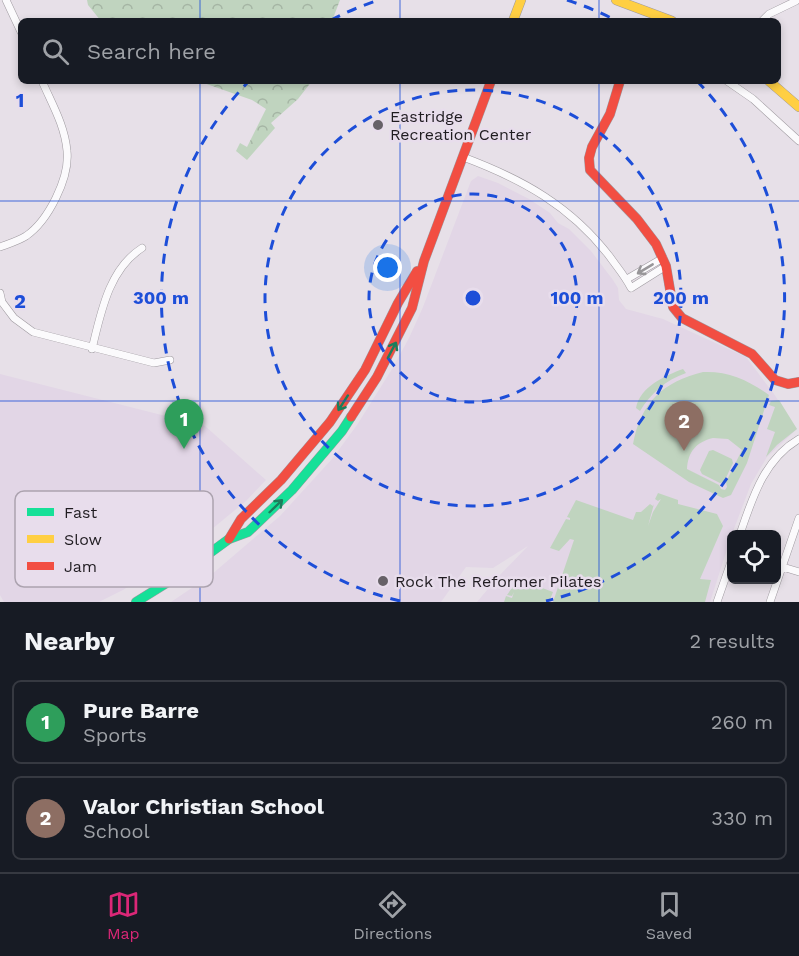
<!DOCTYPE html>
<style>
:root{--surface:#171b24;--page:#20242c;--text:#f1f3f6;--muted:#9ea1a6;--line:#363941;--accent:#db2777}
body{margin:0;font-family:"Work Sans",sans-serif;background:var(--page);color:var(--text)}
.controls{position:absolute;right:18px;bottom:18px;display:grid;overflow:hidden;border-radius:9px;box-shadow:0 3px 9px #0003}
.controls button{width:54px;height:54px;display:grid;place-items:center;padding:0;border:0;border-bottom:2px solid var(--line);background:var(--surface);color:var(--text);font:30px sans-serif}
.you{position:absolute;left:388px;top:268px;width:21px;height:21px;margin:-15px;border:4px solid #fff;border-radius:50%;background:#1a73e8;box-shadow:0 0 0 9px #1a73e833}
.badge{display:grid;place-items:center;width:39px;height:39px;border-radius:50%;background:var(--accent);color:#fff;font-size:20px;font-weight:700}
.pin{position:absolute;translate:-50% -50px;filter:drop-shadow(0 2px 3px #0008)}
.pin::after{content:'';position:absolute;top:32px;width:21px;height:18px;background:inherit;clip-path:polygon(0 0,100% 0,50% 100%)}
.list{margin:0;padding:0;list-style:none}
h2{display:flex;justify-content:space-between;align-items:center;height:78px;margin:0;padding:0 24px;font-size:26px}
h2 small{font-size:20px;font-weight:400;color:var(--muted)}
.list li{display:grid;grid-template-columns:39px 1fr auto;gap:18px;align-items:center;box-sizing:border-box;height:84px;margin:0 12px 12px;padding:0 12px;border:2px solid var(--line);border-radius:9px}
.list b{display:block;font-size:22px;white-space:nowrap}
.list p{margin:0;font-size:20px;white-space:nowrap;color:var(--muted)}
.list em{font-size:20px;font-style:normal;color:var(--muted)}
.icon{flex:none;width:33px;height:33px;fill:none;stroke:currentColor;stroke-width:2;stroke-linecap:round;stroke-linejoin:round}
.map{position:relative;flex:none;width:799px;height:602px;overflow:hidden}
.search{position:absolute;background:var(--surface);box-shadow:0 3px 9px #0003;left:18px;right:18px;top:18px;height:66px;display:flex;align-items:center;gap:15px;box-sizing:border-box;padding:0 21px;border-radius:9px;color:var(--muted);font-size:22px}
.sheet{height:270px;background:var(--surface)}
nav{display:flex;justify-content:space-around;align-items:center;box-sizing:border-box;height:84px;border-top:2px solid var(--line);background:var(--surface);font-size:16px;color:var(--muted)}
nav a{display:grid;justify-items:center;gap:3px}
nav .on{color:var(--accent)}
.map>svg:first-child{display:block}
.built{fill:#e2d6e6}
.green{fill:#c0d4bf;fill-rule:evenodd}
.forest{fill:url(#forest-crowns)}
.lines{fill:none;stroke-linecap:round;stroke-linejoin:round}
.street-casing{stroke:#9e999f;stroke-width:8}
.fast-casing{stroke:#9e999f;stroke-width:10}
.slow-casing{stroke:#9e999f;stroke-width:10}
.jam-casing{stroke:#9e999f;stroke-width:10}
.street{stroke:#fbfafc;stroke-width:7}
.fast{stroke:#16e098;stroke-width:9}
.slow{stroke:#ffcf43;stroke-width:9}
.jam{stroke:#f24e42;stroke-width:9}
.oneway{stroke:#989699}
.oneway2{stroke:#1b7e5c}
.grid{fill:none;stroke:#1d4ed8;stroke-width:1.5;stroke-opacity:0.55}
.ring{fill:none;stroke:#1d4ed8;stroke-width:3;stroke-dasharray:10 8}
.poi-dot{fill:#666167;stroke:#e8ddec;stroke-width:2}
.labels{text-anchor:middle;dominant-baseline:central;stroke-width:5;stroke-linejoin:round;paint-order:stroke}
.poi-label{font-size:16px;fill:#201c21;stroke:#e8ddec;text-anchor:start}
.key{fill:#e8ddec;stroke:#aca3af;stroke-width:1.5}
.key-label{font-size:16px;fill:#201c21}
.grid-label{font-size:20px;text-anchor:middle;font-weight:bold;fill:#1d4ed8;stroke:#e8ddec;stroke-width:5;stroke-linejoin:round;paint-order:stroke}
.centre{fill:#1d4ed8;stroke:#e8ddec;stroke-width:3}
.ring-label{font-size:18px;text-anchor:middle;font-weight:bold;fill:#1d4ed8;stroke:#e8ddec;stroke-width:5;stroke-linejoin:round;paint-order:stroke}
</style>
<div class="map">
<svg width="799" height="602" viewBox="0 0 799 602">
<defs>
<pattern id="forest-crowns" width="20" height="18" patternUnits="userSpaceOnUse" patternTransform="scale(1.5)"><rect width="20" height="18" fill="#c0d4bf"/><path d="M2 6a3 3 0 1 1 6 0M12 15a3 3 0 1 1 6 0" fill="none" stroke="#a5b5a4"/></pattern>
</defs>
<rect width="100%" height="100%" fill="#e7e0e8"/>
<!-- built -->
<path class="built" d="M478 176 498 183 529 199 550 213 558 223 569 229 591 251 613 280 618 288 619 300 626 309 663 319 746 357 774 394 797 429 767 457 751 484 732 534 710 602H477L497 578 528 546 493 568 466 567 441 602H171L211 575 280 516 332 459 357 425 392 369 409 338 423 307 471 181Z
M0 374 205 426 266 480 246 501 184 552 123 590 99 602H4L0 595Z"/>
<!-- green -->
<path class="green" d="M683 369 686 373C666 380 651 393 640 411L636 408C640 387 664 376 683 369Z
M703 372C729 371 748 380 769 395L747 463 731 495 723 498 689 482 633 444C641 402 663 382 703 372ZM713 438 728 439 742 450 726 482 727 487 725 490 721 489 719 485 687 469C688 452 696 442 713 438Z
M779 400 797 429 777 445 766 457 775 432 767 429 775 407 769 405 771 401Z
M713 450 732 459 733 463 724 482 720 483 702 474 700 470 709 451Z
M658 493 678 500V504L717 514 723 526 700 579 711 580 705 602H553L574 540 570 539 559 551 550 548 566 519 570 520V518L567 517 576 500 633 520 636 512H641L650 504 653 506 654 504 648 526 653 512 661 499 658 501 655 499Z
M518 579 553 592 549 602H504L506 596 512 598 514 592 512 596 507 595Z"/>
<!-- forest -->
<path class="forest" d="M87 0H340L332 21H101L88 5Z
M198 81H312L298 99 271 123 275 128 247 160 236 151 240 143 247 147 266 109 252 100Z"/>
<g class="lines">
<defs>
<path id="street" d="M6 0 21 32
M762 21 769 14 796 1
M727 81 753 99 799 141
M463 157C522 179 571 206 610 257 617 267 625 276 631 288L666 266
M0 247C8 244 18 241 26 236 48 221 70 178 67 151 65 126 52 104 42 81
M627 279 663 258
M0 293 2 302 14 318 33 332 154 363 170 360
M92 349C101 312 109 269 142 248
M740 534C752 499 764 459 799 439
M776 565 799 572
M717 602 732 559
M770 602 799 518"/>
<path id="fast" d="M136 602 181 574 229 539 248 532 292 490 342 431 351 417"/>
<path id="slow" d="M616 0 672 21
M513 21 521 0
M769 81 799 107"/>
<path id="jam" d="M620 81 610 114 592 147 589 158 590 170 637 219 656 244 666 266 673 307 682 318 752 354 775 380 788 384 799 382
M351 417 377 377 412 308 424 261 491 81
M229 539 241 519 281 480 330 422 365 370 398 303 417 271"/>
</defs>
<!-- street casing -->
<use href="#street" class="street-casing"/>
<!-- fast casing -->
<use href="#fast" class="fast-casing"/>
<!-- slow casing -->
<use href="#slow" class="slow-casing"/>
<!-- jam casing -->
<use href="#jam" class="jam-casing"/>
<!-- street -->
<use href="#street" class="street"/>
<!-- fast -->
<use href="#fast" class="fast"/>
<!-- slow -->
<use href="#slow" class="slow"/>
<!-- jam -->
<use href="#jam" class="jam"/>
</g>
<!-- one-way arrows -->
<defs><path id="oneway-shaft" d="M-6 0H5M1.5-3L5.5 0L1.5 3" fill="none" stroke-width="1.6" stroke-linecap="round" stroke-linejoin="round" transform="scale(1.5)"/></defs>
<use class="oneway" href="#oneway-shaft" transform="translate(645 269) rotate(149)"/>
<g class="oneway2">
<use href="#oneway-shaft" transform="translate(392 350) rotate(-62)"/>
<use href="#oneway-shaft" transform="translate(343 403) rotate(123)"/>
<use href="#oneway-shaft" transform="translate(276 506) rotate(-44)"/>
</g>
<!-- grid -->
<path class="grid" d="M200 0V21M400 0V21M599 0V21M200 81V602M400 81V602M599 81V602M0 201H799M0 401H799"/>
<!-- distance rings -->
<g class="ring">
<circle cx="473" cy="298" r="104"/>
<circle cx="473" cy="298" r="208"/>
<path d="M400 601A312 312 0 0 1 249 81M331 20A312 312 0 0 1 379 0M567 0A312 312 0 0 1 615 20M697 81A312 312 0 0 1 546 601"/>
</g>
<!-- markers -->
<g class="poi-dot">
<circle cx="378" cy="125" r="6"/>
<circle cx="383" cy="581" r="6"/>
</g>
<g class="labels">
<!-- poi labels -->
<g class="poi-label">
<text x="390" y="116">Eastridge<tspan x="390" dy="18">Recreation Center</tspan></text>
<text x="395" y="581">Rock The Reformer Pilates</text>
</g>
</g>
<!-- legend -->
<rect x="15" y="491" width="198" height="96" rx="9" class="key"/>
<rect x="27" y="508" width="27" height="8" fill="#16e098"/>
<rect x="27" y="535" width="27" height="8" fill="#ffcf43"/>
<rect x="27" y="562" width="27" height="8" fill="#f24e42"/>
<g class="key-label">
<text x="64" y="518">Fast</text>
<text x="64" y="545">Slow</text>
<text x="64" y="572">Jam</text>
</g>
<g class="grid-label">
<text x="20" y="107">1</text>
<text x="20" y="308">2</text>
</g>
<circle cx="473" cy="298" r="9" class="centre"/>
<g class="ring-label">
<text x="577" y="304">100 m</text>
<text x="681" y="304">200 m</text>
<text x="161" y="304">300 m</text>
</g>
</svg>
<div class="controls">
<button><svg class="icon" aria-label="locate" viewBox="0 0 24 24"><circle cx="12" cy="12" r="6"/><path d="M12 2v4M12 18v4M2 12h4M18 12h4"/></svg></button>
</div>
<div class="you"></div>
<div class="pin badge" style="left:184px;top:449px;background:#2e9e5b">1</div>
<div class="pin badge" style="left:684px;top:451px;background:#8d6e63">2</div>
<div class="search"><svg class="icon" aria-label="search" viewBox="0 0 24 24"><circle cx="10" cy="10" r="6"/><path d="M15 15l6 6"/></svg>Search here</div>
</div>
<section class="sheet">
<h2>Nearby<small>2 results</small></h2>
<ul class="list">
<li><span class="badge" style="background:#2e9e5b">1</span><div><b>Pure Barre</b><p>Sports</p></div><em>260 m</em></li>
<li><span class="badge" style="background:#8d6e63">2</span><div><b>Valor Christian School</b><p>School</p></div><em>330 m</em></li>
</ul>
</section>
<nav>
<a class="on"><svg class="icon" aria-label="map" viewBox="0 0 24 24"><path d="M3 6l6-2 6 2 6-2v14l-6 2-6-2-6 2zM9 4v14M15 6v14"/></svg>Map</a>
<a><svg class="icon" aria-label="directions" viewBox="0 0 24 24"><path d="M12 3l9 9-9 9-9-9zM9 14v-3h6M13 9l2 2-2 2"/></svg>Directions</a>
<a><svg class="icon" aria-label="saved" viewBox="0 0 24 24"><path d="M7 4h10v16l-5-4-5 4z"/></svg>Saved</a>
</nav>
